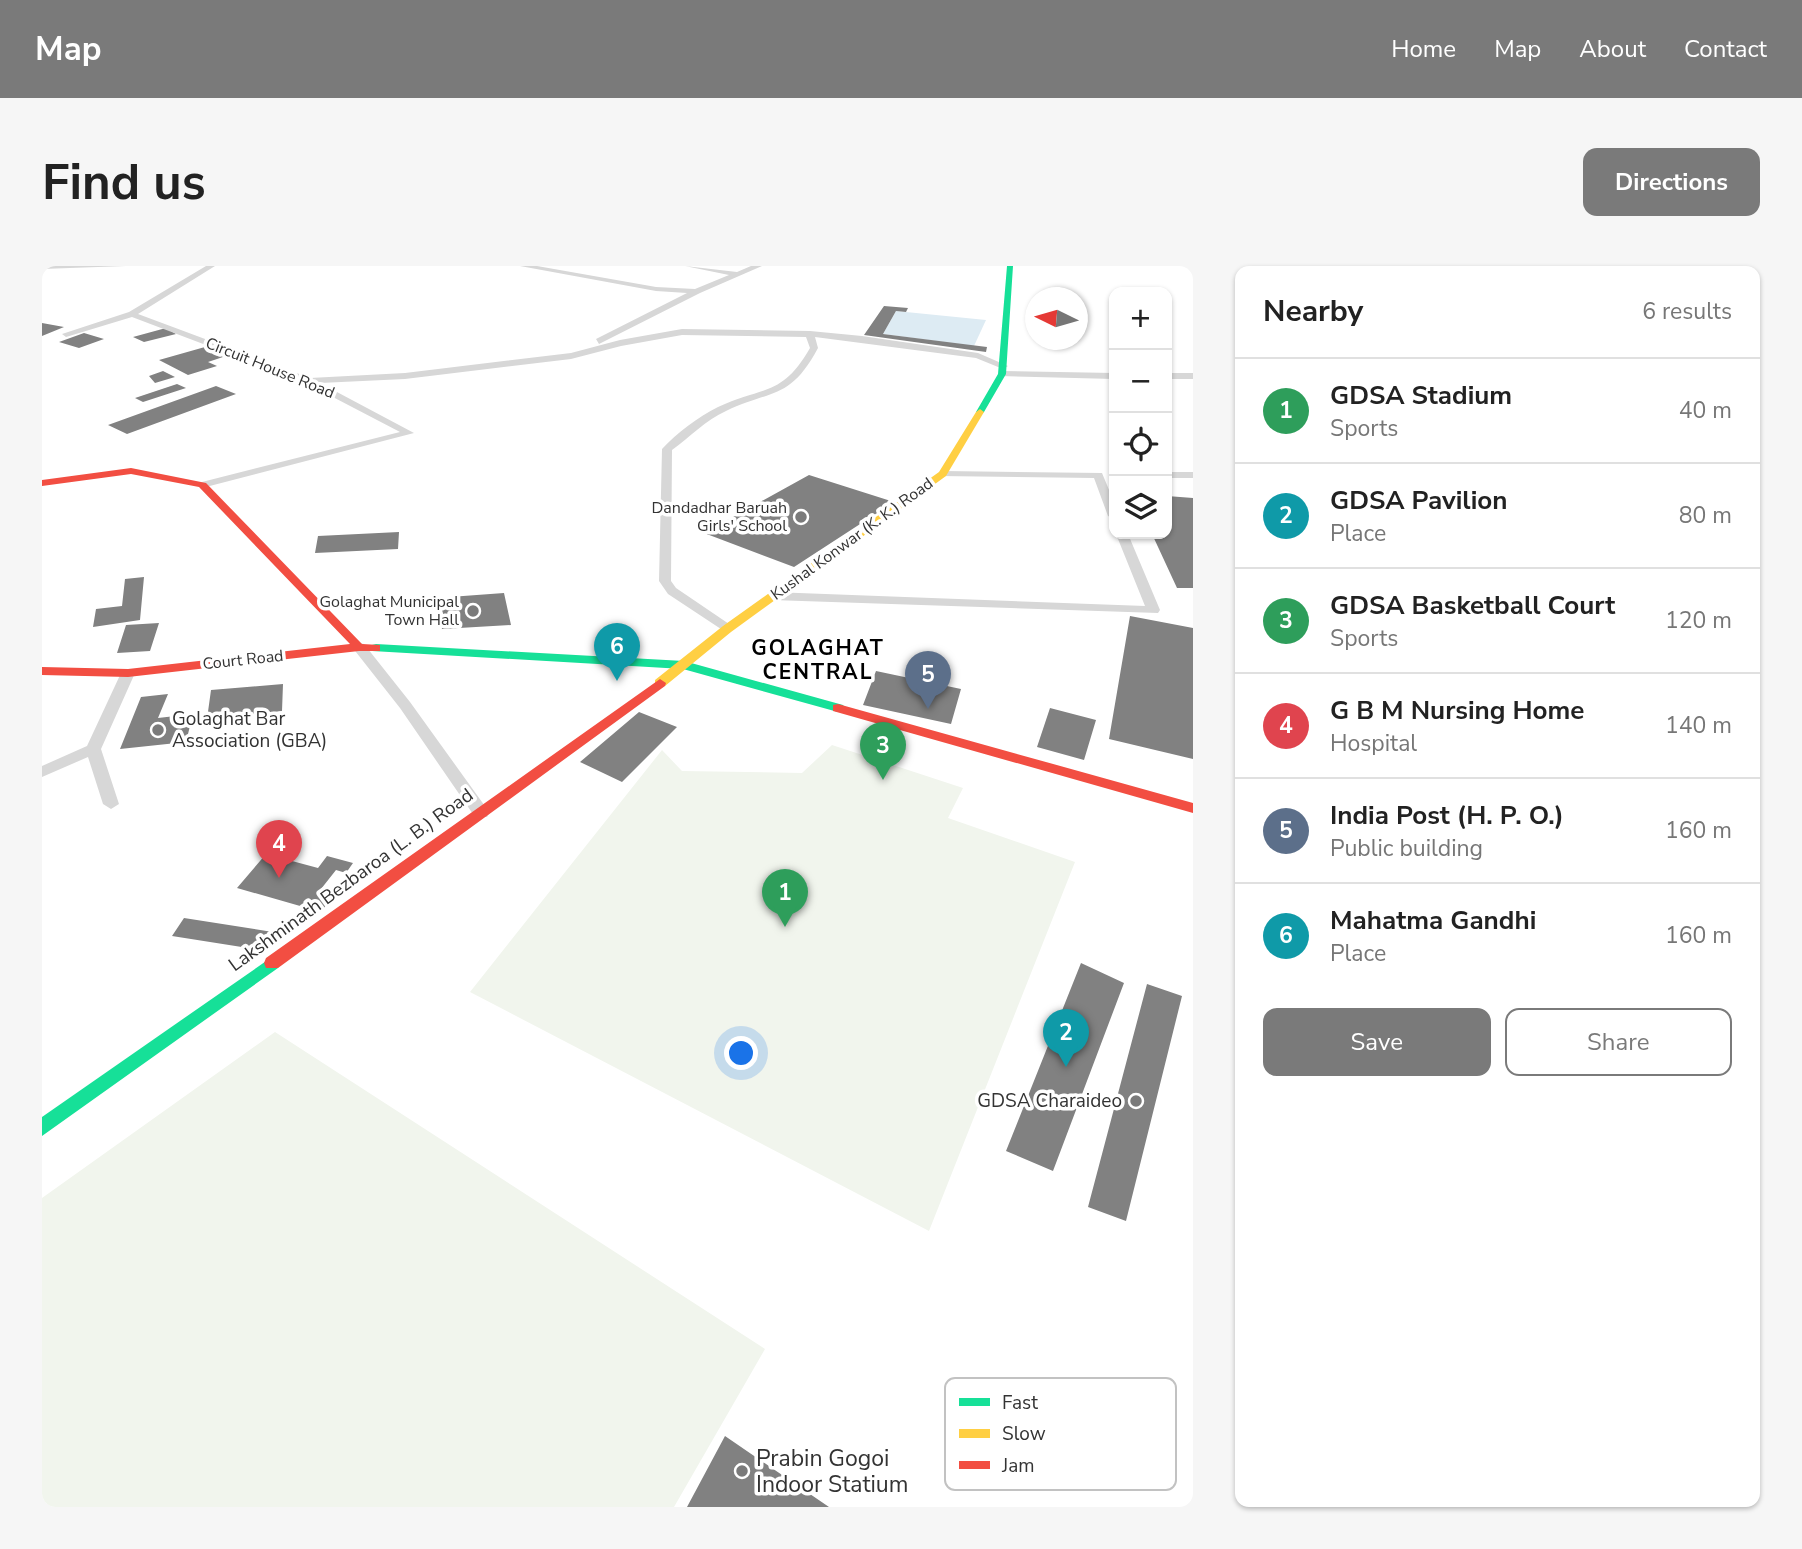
<!DOCTYPE html>
<meta charset="utf-8">
<style>
:root{--surface:#fff;--page:#f6f6f6;--text:#222;--muted:#767676;--line:#e0e0e0;--accent:#7a7a7a}
body{margin:0;font-family:"Nunito Sans",sans-serif;background:var(--page);color:var(--text)}
.controls{position:absolute;right:21px;top:21px;display:grid;overflow:hidden;border-radius:14px;box-shadow:0 2px 5px #0004}
.controls button{width:63px;height:63px;display:grid;place-items:center;padding:0;border:0;border-bottom:2px solid var(--line);background:var(--surface);color:var(--text);font:35px sans-serif}
.compass{position:absolute;left:983px;top:21px;width:63px;height:63px;border-radius:50%;background:var(--surface);box-shadow:0 2px 5px #0004;rotate:275deg}
.you{position:absolute;left:700px;top:788px;width:24px;height:24px;margin:-18px;border:5px solid #fff;border-radius:50%;background:#1a73e8;box-shadow:0 0 0 10px #1a73e833}
.badge{display:grid;place-items:center;width:46px;height:46px;border-radius:50%;background:var(--accent);color:#fff;font-size:23px;font-weight:700}
.pin{position:absolute;translate:-50% -58px;filter:drop-shadow(0 2px 4px #0008)}
.pin::after{content:'';position:absolute;top:37px;width:24px;height:21px;background:inherit;clip-path:polygon(0 0,100% 0,50% 100%)}
.list{margin:0;padding:0;list-style:none}
h2{display:flex;justify-content:space-between;align-items:center;height:91px;margin:0;padding:0 28px;font-size:30px}
h2 small{font-size:23px;font-weight:400;color:var(--muted)}
.list li{display:grid;grid-template-columns:46px 1fr auto;gap:21px;align-items:center;box-sizing:border-box;height:105px;padding:0 28px;border-top:2px solid var(--line)}
.list b{display:block;font-size:26px;white-space:nowrap}
.list p{margin:0;font-size:23px;white-space:nowrap;color:var(--muted)}
.list em{font-size:23px;font-style:normal;color:var(--muted)}
.actions{display:flex;gap:14px;padding:21px 28px}
.actions a{flex:1;padding:16px 0;border:2px solid var(--accent);border-radius:14px;text-align:center;font-size:24px;color:var(--accent)}
.actions .main{background:var(--accent);color:#fff}
.icon{flex:none;width:38px;height:38px;fill:none;stroke:currentColor;stroke-width:2;stroke-linecap:round;stroke-linejoin:round}
.map{position:relative;flex:none;width:1151px;height:1241px;overflow:hidden;border-radius:14px}
header{display:flex;align-items:center;gap:42px;box-sizing:border-box;height:98px;padding:0 35px;background:var(--accent);color:#fff}
header strong{font-size:33px}
nav{display:flex;gap:38px;margin-inline-start:auto;font-size:24px}
.intro{display:flex;align-items:center;justify-content:space-between;box-sizing:border-box;height:168px;padding:0 42px}
h1{margin:0;font-size:49px}
.button{padding:18px 32px;border-radius:14px;background:var(--accent);color:#fff;font-size:24px;font-weight:700}
main{display:flex;gap:42px;padding:0 42px}
aside{flex:1;background:var(--surface);border-radius:14px;box-shadow:0 2px 5px #0004}
.map>svg:first-child{display:block}
.green{fill:#f1f5ed}
.water{fill:#ddebf3}
.building{fill:#818181}
.lines{fill:none;stroke-linecap:round;stroke-linejoin:round}
.street{fill:#d7d7d7;fill-rule:evenodd}
.fast{fill:#16e098;fill-rule:evenodd}
.slow{fill:#ffcf43;fill-rule:evenodd}
.jam{fill:#f24e42;fill-rule:evenodd}
.poi-dot{fill:#7a7a7a;stroke:#fff;stroke-width:2.5}
.labels{text-anchor:middle;dominant-baseline:central;stroke-width:7;stroke-linejoin:round;paint-order:stroke}
.far-street-label{font-size:16px;fill:#333;stroke:#fff}
.far-poi-label{font-size:16px;fill:#333;stroke:#fff;text-anchor:end}
.poi-label{font-size:19px;fill:#333;stroke:#fff;text-anchor:start}
.street-label{font-size:19px;fill:#333;stroke:#fff}
.far-district-label{font-size:21px;font-weight:bold;letter-spacing:2px;fill:#000;stroke:#fff}
.near-poi-label{font-size:23px;fill:#333;stroke:#fff;text-anchor:start}
.key{fill:#fff;stroke:#c2c2c2;stroke-width:2}
.key-label{font-size:19px;fill:#333}
</style>
<header>
<strong>Map</strong>
<nav><a>Home</a><a>Map</a><a>About</a><a>Contact</a></nav>
</header>
<div class="intro"><h1>Find us</h1><a class="button">Directions</a></div>
<main>
<div class="map">
<svg width="1151" height="1241" viewBox="0 0 1151 1241">
<rect width="100%" height="100%" fill="#fff"/>
<!-- green -->
<path class="green" d="M790 479 921 522 906 552 1033 596 887 965 428 726 620 484 640 505 760 507Z
M233 766 723 1083 632 1241H0V932Z"/>
<!-- water -->
<path class="water" d="M854 45 944 54 932 80 841 68Z"/>
<!-- building -->
<path class="building" d="M842 40 866 42 864 46 854 45 841 68 945 81 944 86 822 69Z
M0 57 22 61 0 70Z
M124 62 134 68 102 76 91 71Z
M42 67 62 73 37 82 17 76Z
M170 79 190 88 166 96 175 100 146 109 117 94Z
M121 105 133 111 113 117 107 110Z
M135 118 144 122 101 136 93 132Z
M174 120 194 128 85 168 66 159Z
M767 209 852 236 752 301 662 267Z
M1125 230 1151 232V322H1135L1110 268H1125Z
M357 266 356 283 273 287 276 270Z
M102 311 98 354 51 361 54 343 80 340 83 313Z
M462 327 469 359 400 363 394 332Z
M1088 350 1151 362V493L1067 473Z
M117 357 108 385 75 387 84 359Z
M834 405 919 423 909 458 821 439Z
M241 418 240 445 165 453 169 424Z
M126 428 116 452 151 448 144 476 78 483 99 431Z
M1008 442 1054 454 1042 494 995 481Z
M597 446 635 461 580 516 538 496Z
M224 588 276 602 285 590 311 597 304 607 294 604 279 623 293 627 279 646 195 622Z
M142 652 237 667 226 685 130 670Z
M1039 697 1082 717 1011 905 964 885Z
M1105 718 1140 730 1084 955 1046 941Z
M683 1170 787 1241H645Z"/>
<g class="lines">
<!-- street -->
<path class="street" d="M0 0H84L0 3Z
M164 0H173L96 48 268 112 363 107 529 87 578 74 640 63 768 65 820 70 936 87 966 100 961 103 934 92 773 71 776 82C748 134 731 123 684 145 664 154 648 171 630 184L629 315 634 322 690 360 692 363 685 367 626 328 617 315 620 183C635 167 656 151 676 141 721 120 740 131 768 82L764 71 640 69 579 80 529 93 363 113 278 117 372 167 160 222 154 219 156 217 358 166 264 117 90 51 24 71 20 68 87 46Z
M478 0H495L614 21 653 23 687 9 643 0 695 6 709 0H720L658 27 557 78 554 73 645 27 614 25Z
M960 105 1072 107V113L957 110V106Z
M1125 107H1151V113H1125Z
M901 205 1060 207 1072 236V253L1066 250 1052 212 897 210V206Z
M1125 206H1151V212H1125Z
M1074 268H1086L1118 344 1116 347 730 334 724 330 730 326 1103 340Z
M317 377 322 378 368 436 445 543 447 547 445 551H433L358 442 310 381Z
M86 403 93 407 59 483 77 538 69 543 61 538 46 491 0 511V500L45 480 79 407Z"/>
<!-- fast -->
<path class="fast" d="M965 0H971L964 108 942 146 938 149 934 146 956 108Z
M334 378 642 395 801 439 803 442 796 446 641 403 330 385V379Z
M230 691 236 692 238 697 236 702 0 870V851Z"/>
<!-- slow -->
<path class="slow" d="M938 143 942 146 904 210 689 366 623 420H613V414L681 360 897 206 934 146Z"/>
<!-- jam -->
<path class="jam" d="M89 202 164 217 320 378 338 379V385H317L86 411 0 409V401L86 403 308 378 157 221 89 208 0 220V214Z
M618 413 624 417 623 420 236 702H224L222 697 224 692Z
M796 438 1151 537V547L791 445V439Z"/>
</g>
<!-- markers -->
<g class="poi-dot">
<circle cx="759" cy="251" r="7"/>
<circle cx="431" cy="345" r="7"/>
<circle cx="116" cy="464" r="7"/>
<circle cx="1094" cy="835" r="7"/>
<circle cx="700" cy="1205" r="7"/>
</g>
<g class="labels">
<!-- far-street labels -->
<g class="far-street-label">
<text transform="translate(228 102) rotate(22)">Circuit House Road</text>
<text transform="translate(810 273) rotate(-36)">Kushal Konwar (K. K.) Road</text>
<text transform="translate(201 394) rotate(-6)">Court Road</text>
</g>
<!-- far-poi labels -->
<g class="far-poi-label">
<text x="745" y="242">Dandadhar Baruah<tspan x="745" dy="18">Girls' School</tspan></text>
<text x="417" y="336">Golaghat Municipal<tspan x="417" dy="18">Town Hall</tspan></text>
</g>
<!-- poi labels -->
<g class="poi-label">
<text x="130" y="453">Golaghat Bar<tspan x="130" dy="22">Association (GBA)</tspan></text>
<text x="1080" y="835" text-anchor="end">GDSA Charaideo</text>
</g>
<!-- street labels -->
<g class="street-label">
<text transform="translate(309 614) rotate(-36)">Lakshminath Bezbaroa (L. B.) Road</text>
</g>
<!-- far-district labels -->
<g class="far-district-label">
<text x="776" y="382">GOLAGHAT<tspan x="776" dy="24">CENTRAL</tspan></text>
</g>
<!-- near-poi labels -->
<g class="near-poi-label">
<text x="714" y="1192">Prabin Gogoi<tspan x="714" dy="26">Indoor Statium</tspan></text>
</g>
</g>
<!-- legend -->
<rect x="903" y="1112" width="231" height="112" rx="10" class="key"/>
<rect x="917" y="1132" width="31" height="8" fill="#16e098"/>
<rect x="917" y="1163" width="31" height="9" fill="#ffcf43"/>
<rect x="917" y="1195" width="31" height="8" fill="#f24e42"/>
<g class="key-label">
<text x="960" y="1143">Fast</text>
<text x="960" y="1174">Slow</text>
<text x="960" y="1206">Jam</text>
</g>
</svg>
<div class="controls">
<button>+</button>
<button>−</button>
<button><svg class="icon" aria-label="locate" viewBox="0 0 24 24"><circle cx="12" cy="12" r="6"/><path d="M12 2v4M12 18v4M2 12h4M18 12h4"/></svg></button>
<button><svg class="icon" aria-label="layers" viewBox="0 0 24 24"><path d="M12 4l9 5-9 5-9-5zM3 14l9 5 9-5"/></svg></button>
</div>
<svg class="compass" viewBox="-18 -18 36 36"><path d="M0-13l5 13h-10z" fill="#e53935"/><path d="M0 13l5-13h-10z" fill="#767676"/></svg>
<div class="you"></div>
<div class="pin badge" style="left:743px;top:661px;background:#2e9e5b">1</div>
<div class="pin badge" style="left:1024px;top:801px;background:#0f9aa8">2</div>
<div class="pin badge" style="left:841px;top:514px;background:#2e9e5b">3</div>
<div class="pin badge" style="left:237px;top:612px;background:#e0444e">4</div>
<div class="pin badge" style="left:886px;top:443px;background:#5c6f8a">5</div>
<div class="pin badge" style="left:575px;top:415px;background:#0f9aa8">6</div>
</div>
<aside>
<h2>Nearby<small>6 results</small></h2>
<ul class="list">
<li><span class="badge" style="background:#2e9e5b">1</span><div><b>GDSA Stadium</b><p>Sports</p></div><em>40 m</em></li>
<li><span class="badge" style="background:#0f9aa8">2</span><div><b>GDSA Pavilion</b><p>Place</p></div><em>80 m</em></li>
<li><span class="badge" style="background:#2e9e5b">3</span><div><b>GDSA Basketball Court</b><p>Sports</p></div><em>120 m</em></li>
<li><span class="badge" style="background:#e0444e">4</span><div><b>G B M Nursing Home</b><p>Hospital</p></div><em>140 m</em></li>
<li><span class="badge" style="background:#5c6f8a">5</span><div><b>India Post (H. P. O.)</b><p>Public building</p></div><em>160 m</em></li>
<li><span class="badge" style="background:#0f9aa8">6</span><div><b>Mahatma Gandhi</b><p>Place</p></div><em>160 m</em></li>
</ul>
<div class="actions"><a class="main">Save</a><a>Share</a></div>
</aside>
</main>
